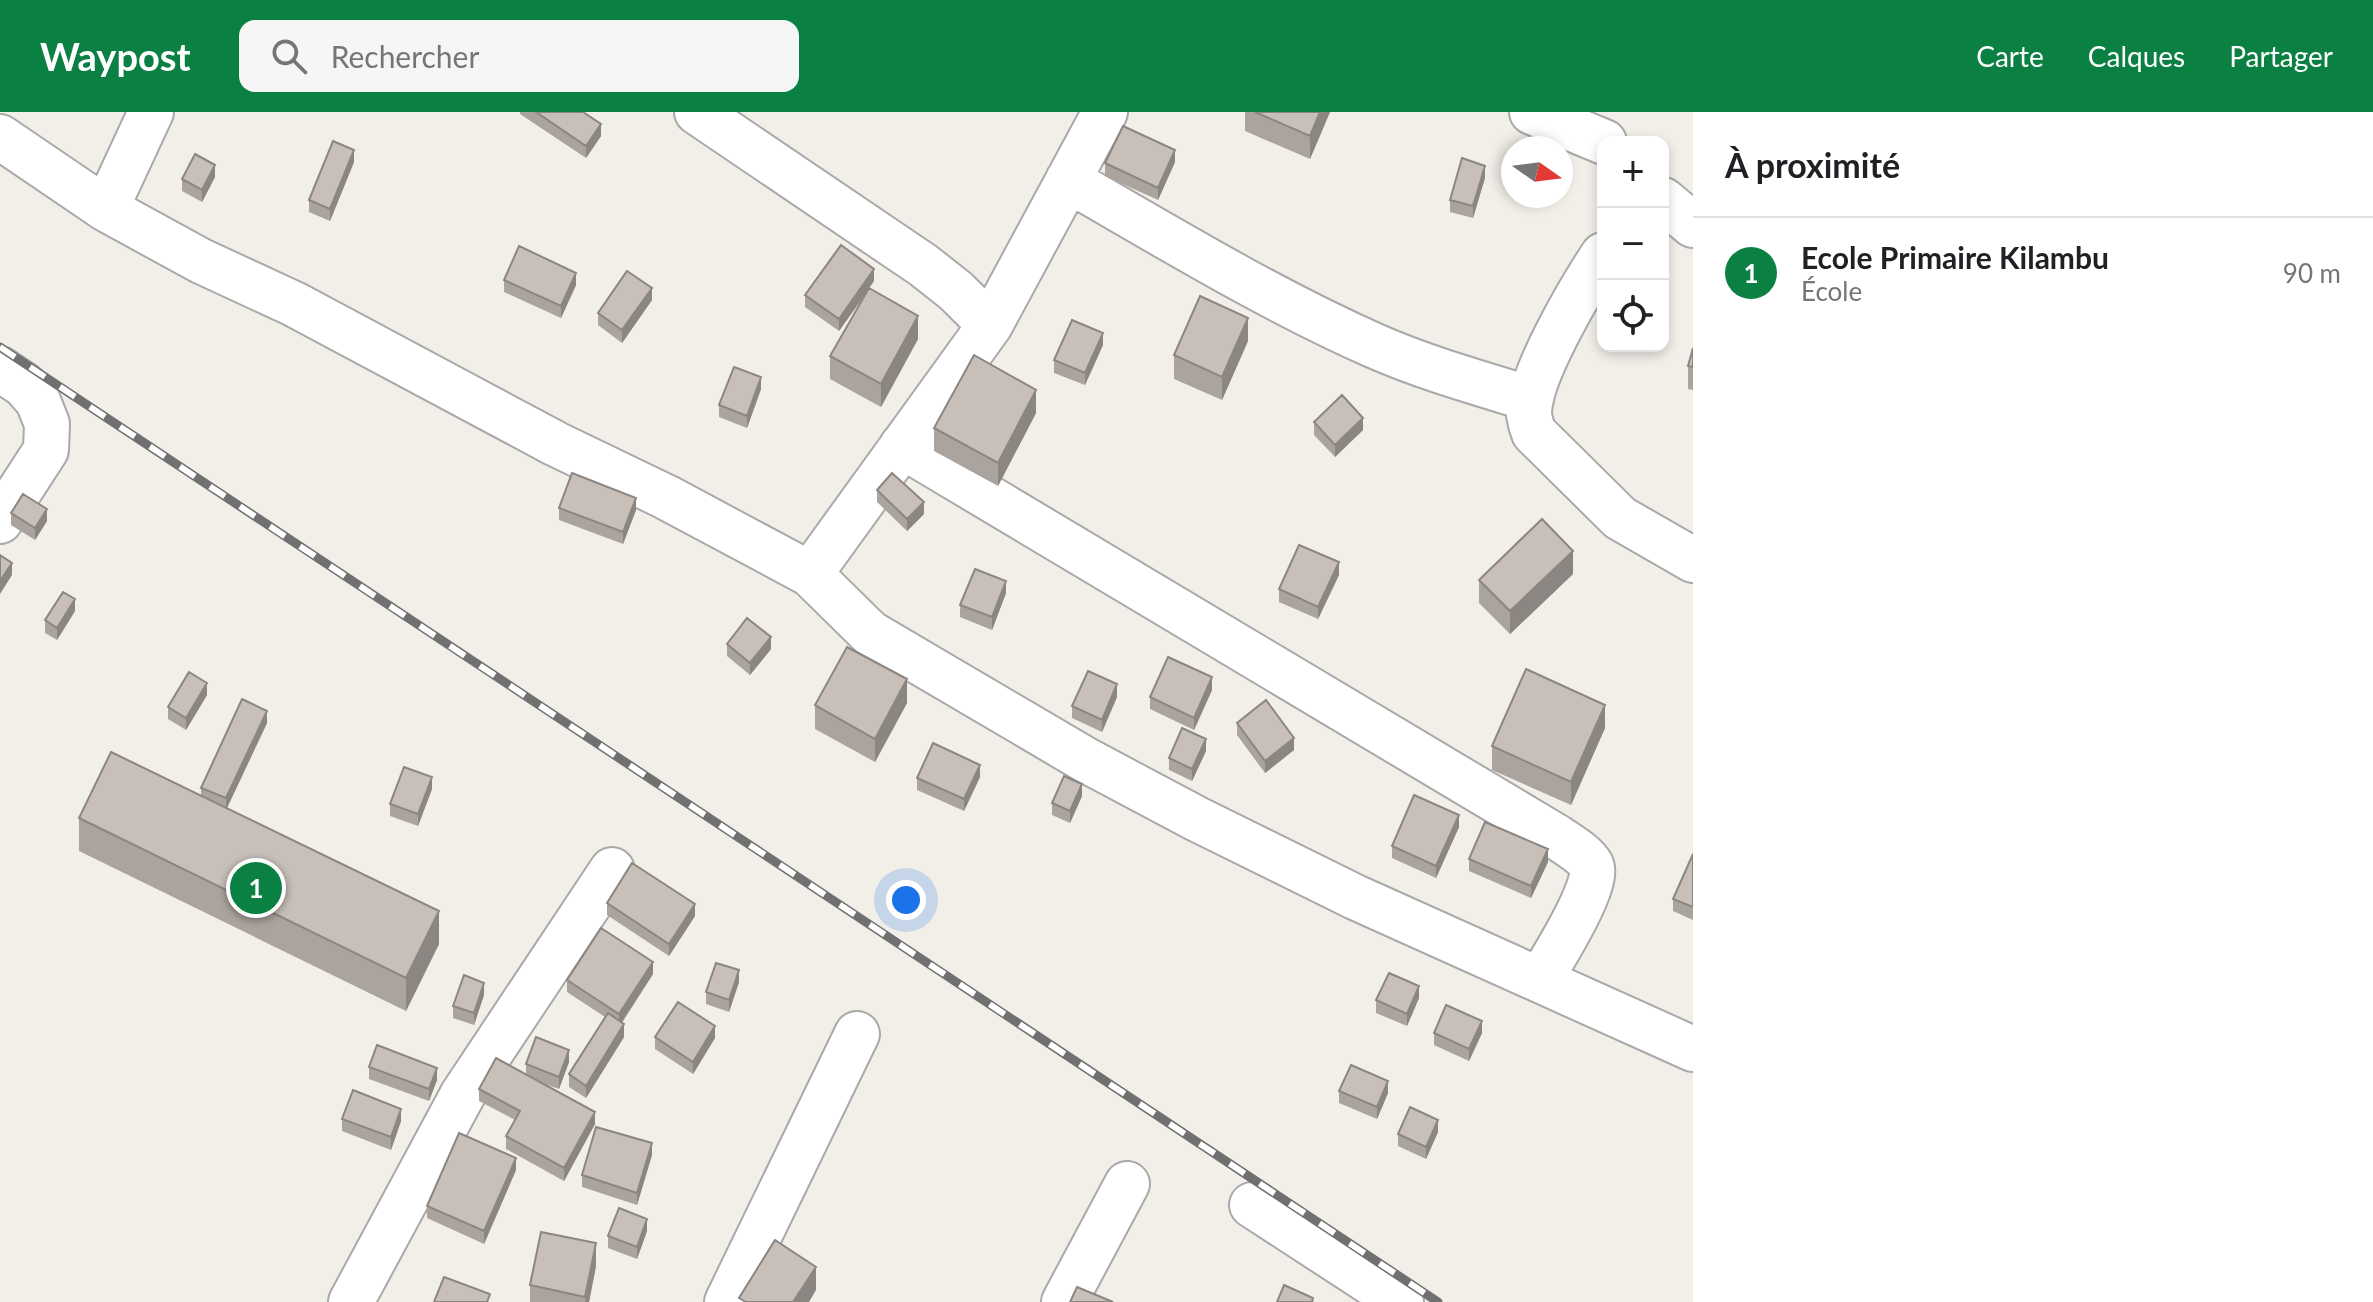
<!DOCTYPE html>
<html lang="fr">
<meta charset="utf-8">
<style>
:root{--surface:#fff;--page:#f6f6f6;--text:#202124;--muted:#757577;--line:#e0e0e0;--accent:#0b8043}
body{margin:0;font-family:Lato,sans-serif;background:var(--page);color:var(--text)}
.controls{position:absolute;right:24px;top:24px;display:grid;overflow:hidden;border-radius:16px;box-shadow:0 4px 12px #0003}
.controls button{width:72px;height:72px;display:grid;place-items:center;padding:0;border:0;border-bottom:2px solid var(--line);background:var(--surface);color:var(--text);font:40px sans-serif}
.compass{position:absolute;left:1501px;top:24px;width:72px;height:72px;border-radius:50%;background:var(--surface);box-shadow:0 4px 12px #0003;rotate:104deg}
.you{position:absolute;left:906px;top:788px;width:28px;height:28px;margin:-20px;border:6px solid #fff;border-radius:50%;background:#1a73e8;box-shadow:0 0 0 12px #1a73e833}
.badge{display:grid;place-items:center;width:52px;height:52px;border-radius:50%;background:var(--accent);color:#fff;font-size:26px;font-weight:700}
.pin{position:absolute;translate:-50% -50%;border:4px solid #fff;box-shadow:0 2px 8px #0006}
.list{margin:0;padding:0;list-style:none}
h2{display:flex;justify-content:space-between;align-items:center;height:104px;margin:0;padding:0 32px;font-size:34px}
h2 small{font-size:26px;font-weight:400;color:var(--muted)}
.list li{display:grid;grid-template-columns:52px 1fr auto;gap:24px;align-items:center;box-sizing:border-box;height:112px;padding:0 32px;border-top:2px solid var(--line)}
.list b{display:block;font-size:30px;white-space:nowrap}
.list p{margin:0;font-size:26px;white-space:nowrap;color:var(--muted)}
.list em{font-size:26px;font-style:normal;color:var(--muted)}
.icon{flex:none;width:44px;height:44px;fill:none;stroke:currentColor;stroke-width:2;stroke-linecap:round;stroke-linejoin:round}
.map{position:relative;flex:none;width:1693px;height:1190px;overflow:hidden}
header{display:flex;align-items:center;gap:48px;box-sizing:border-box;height:112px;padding:0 40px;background:var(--accent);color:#fff}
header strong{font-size:38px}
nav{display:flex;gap:44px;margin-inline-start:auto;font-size:28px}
.search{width:560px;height:72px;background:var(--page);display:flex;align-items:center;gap:20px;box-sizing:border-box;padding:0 28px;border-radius:16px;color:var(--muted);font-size:30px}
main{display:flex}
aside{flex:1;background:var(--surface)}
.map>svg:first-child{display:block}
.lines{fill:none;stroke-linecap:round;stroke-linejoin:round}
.minor-casing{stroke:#a9a9a9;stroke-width:48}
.minor{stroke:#fff;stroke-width:44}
.rail-casing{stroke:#707070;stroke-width:9}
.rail{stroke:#fff;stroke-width:6;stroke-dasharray:18;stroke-linecap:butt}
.wall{fill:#aba49e}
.shaded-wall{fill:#8b8681}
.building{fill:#c7bfb8;stroke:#8b8681;stroke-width:2}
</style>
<header>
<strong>Waypost</strong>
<div class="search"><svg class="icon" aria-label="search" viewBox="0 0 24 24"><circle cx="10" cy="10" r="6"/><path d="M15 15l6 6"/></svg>Rechercher</div>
<nav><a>Carte</a><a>Calques</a><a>Partager</a></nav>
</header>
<main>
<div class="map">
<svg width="1693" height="1190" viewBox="0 0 1693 1190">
<rect width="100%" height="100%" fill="#f2efe9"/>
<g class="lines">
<defs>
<path id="minor" d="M697 0 923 153 956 179 990 213
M1532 0 1604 30
M0 25 106 97 201 149 294 192 556 332 666 385 810 462 870 521 1086 648 1197 707 1355 785 1693 937
M1068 68C1169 126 1269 187 1375 234 1425 256 1479 271 1531 287
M1663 88 1693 113
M106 97 151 0
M1603 143C1581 176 1528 265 1529 303 1530 309 1532 316 1534 321L1620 406 1693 448
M0 257 24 273 38 289 47 312 46 338 0 409
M902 334 1557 725C1567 732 1585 742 1591 753 1601 771 1551 849 1540 868
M810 462 990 213 1105 0
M1252 1093 1401 1190
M351 1190 463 982 612 758
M727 1190 857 922
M1064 1190 1127 1072"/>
</defs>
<!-- minor casing -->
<use href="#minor" class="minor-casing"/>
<!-- minor -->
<use href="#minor" class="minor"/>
<defs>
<path id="rail" d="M0 235 1438 1190"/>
</defs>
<!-- rail casing -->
<use href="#rail" class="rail-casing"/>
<!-- rail -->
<use href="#rail" class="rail"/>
</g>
<!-- wall -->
<path class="wall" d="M520 0H583L601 24 586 46 520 2Z
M1245 0H1330L1310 47 1245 19Z
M354 50 330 109 309 100V88Z
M1175 50 1158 88 1105 64V51Z
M215 65 202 90 182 79V67Z
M1485 66 1473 106 1450 100V88Z
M504 168 576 173 561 206 504 180Z
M874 169 869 176 918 227 881 295 830 267V244L866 182 839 219 805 195V183Z
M652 188 622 231 598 213V201Z
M1248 229 1222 288 1174 267V243Z
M1103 233 1085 273 1054 261V248Z
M1693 236V278L1688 277V254Z
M761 277 747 316 719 305V293Z
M1036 301 998 374 934 339V316Z
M1314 310 1363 318 1335 345 1314 323Z
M877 378 924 402 907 419 877 390Z
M559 396 636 398 623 432 559 408Z
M11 401 47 409 35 428 11 413Z
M1573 462 1510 522 1479 491V468Z
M1339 463 1318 507 1279 490V477Z
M1006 481 992 518 960 505V493Z
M75 499 57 528 45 521V508Z
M727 532 771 537 750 563 727 544Z
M1212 578 1194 618 1150 597V585Z
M207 583 186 618 168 607V595Z
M1117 585 1102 620 1072 606V594Z
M907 591 875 650 815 617V593Z
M267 611 227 696 439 832 406 899 79 739V706L201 684V676Z
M1237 611 1294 638 1265 661 1237 623Z
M1605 616 1571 693 1492 658V634Z
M1206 639 1192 669 1169 658V646Z
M980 665 964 699 917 678V666Z
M432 677 418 714 390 704V692Z
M1082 684 1070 711 1052 703V691Z
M1459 715 1436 766 1392 746V734Z
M1693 742V808L1673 799V787Z
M1469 747 1548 750 1531 786 1469 759Z
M607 791 695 804 669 844 607 803Z
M653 862 622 911 624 925 586 986 569 975V962L605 905 567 880V868Z
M739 870 729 900 706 892V880Z
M484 883 474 913 453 906V894Z
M1419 886 1407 914 1376 901V888Z
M1434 921H1482L1469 949 1434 933Z
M655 925 715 926 693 962 655 937Z
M569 950 559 977 539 970 595 1012 564 1069 506 1037V1024L515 1008 479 989V977L526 962V952Z
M369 955 437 968 429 989 369 967Z
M1339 979 1388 981 1377 1007 1339 991Z
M342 1007 401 1009 391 1038 342 1019Z
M1438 1020 1426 1047 1398 1034V1022Z
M652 1043 637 1093 582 1075V1063Z
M516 1058 484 1132 427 1106V1094Z
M647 1119 637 1147 608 1136V1124Z
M596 1154 589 1190H530V1173Z"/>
<!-- shaded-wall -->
<path class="shaded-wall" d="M1320 0H1330L1310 47V24Z
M601 12V24L586 46V34Z
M354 38V50L330 109V97Z
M1175 38V50L1158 88V76Z
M215 53V65L202 90V78Z
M1485 54V66L1473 106V94Z
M874 157V169L839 219V207Z
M576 161V173L561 206V194Z
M652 176V188L622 231V218Z
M918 204V227L881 295V272Z
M1248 206V229L1222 288V265Z
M1103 221V233L1085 273V261Z
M761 265V277L747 316V304Z
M1036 278V301L998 374V351Z
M1363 306V318L1335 345V333Z
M636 386V398L623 432V420Z
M924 390V402L907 419V407Z
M47 397V409L35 428V416Z
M1573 439V462L1510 522V499Z
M1339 450V463L1318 507V495Z
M12 451V463L0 482V469Z
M1006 469V481L992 518V505Z
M75 487V499L57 528V516Z
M771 525V537L750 563V551Z
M1212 565V578L1194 618V606Z
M907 567V591L875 650V627Z
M207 571V583L186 618V606Z
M1117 572V585L1102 620V608Z
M1605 593V616L1571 693V670Z
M267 599V611L226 698V686Z
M1294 626V638L1265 661V649Z
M1206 627V639L1192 669V657Z
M980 653V665L964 699V687Z
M432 665V677L418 714V702Z
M1082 672V684L1070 711V699Z
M1459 703V715L1436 766V754Z
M1548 737V750L1531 786V774Z
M695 792V804L669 844V832Z
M439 799V832L406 899V866Z
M653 850V862L619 914V902Z
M739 858V870L729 900V888Z
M484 871V883L474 913V901Z
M1419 874V886L1407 914V902Z
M1482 909V921L1469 949V937Z
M624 912V925L586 986V974Z
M715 914V926L693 962V950Z
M569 938V950L559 977V965Z
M437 956V968L429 989V977Z
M1388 969V981L1377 1007V995Z
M401 997V1009L391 1038V1025Z
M595 1000V1012L564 1069V1056Z
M1438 1008V1020L1426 1047V1035Z
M652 1031V1043L637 1093V1081Z
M516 1046V1058L484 1132V1119Z
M647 1107V1119L637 1147V1135Z
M596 1131V1154L589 1190H585Z
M816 1155V1178L809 1190H793Z"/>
<!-- building -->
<path class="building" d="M536 0H583L601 12 586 34Z
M1255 0H1320L1310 24Z
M1123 14 1175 38 1158 76 1105 51Z
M333 29 354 38 330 97 309 88Z
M195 42 215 53 202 78 182 67Z
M1462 46 1485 54 1473 94 1450 88Z
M841 133 874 157 839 207 805 183Z
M519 134 576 161 561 194 504 168Z
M627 159 652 176 622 218 598 201Z
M869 176 918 204 881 272 830 244Z
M1200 184 1248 206 1222 265 1174 243Z
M1072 208 1103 221 1085 261 1054 248Z
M1693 236V255L1688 254Z
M974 243 1036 278 998 351 934 316Z
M734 255 761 265 747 304 719 293Z
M1342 283 1363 306 1335 333 1314 310Z
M572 361 636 386 623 420 559 396Z
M892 361 924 390 907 407 877 378Z
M23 382 47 397 35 416 11 401Z
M1542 407 1573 439 1510 499 1479 468Z
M1299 433 1339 450 1318 495 1279 477Z
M0 443 12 451 0 469Z
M975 457 1006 469 992 505 960 493Z
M63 480 75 487 57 516 45 508Z
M747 506 771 525 750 551 727 532Z
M847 535 907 567 875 627 815 593Z
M1168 545 1212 565 1194 606 1150 585Z
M1526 557 1605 593 1571 670 1492 634Z
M1088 559 1117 572 1102 608 1072 594Z
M189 560 207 571 186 606 168 595Z
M242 587 267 599 226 686 201 676Z
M1266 588 1294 626 1265 649 1237 611Z
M1182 616 1206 627 1192 657 1169 646Z
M933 631 980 653 964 687 917 666Z
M111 640 439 799 406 866 79 706Z
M404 655 432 665 418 702 390 692Z
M1064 664 1082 672 1070 699 1052 691Z
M1414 683 1459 703 1436 754 1392 734Z
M1485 710 1548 737 1531 774 1469 747Z
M1693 742V795L1673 787Z
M632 751 695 792 669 832 607 791Z
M601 816 653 850 619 902 567 868Z
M716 851 739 858 729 888 706 880Z
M1389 861 1419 874 1407 902 1376 888Z
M464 863 484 871 474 901 453 894Z
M678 890 715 914 693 950 655 925Z
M1446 893 1482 909 1469 937 1434 921Z
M608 901 624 912 586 974 569 962Z
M536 925 569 938 559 965 526 952Z
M377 933 437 956 429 977 369 955Z
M496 946 595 1000 564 1056 506 1024 520 999 479 977Z
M1351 953 1388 969 1377 995 1339 979Z
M353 978 401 997 391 1025 342 1007Z
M1410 995 1438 1008 1426 1035 1398 1022Z
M596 1015 652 1031 637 1081 582 1063Z
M459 1021 516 1046 484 1119 427 1094Z
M619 1096 647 1107 637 1135 608 1124Z
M541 1120 596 1131 585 1185 530 1173Z
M775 1128 816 1155 793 1190H746L739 1186Z
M444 1165 490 1182 487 1190H434Z
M1284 1173 1313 1186 1312 1190H1277Z
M1077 1175 1113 1190H1070Z"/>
</svg>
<div class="controls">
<button>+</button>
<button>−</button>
<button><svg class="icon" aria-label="locate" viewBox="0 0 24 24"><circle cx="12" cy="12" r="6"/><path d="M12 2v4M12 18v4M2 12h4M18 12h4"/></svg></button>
</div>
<svg class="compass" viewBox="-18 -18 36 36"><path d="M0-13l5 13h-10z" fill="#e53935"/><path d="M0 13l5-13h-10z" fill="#757577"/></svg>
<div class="you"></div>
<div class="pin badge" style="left:256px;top:776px">1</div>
</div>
<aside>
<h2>À proximité<small></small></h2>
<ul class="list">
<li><span class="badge">1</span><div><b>Ecole Primaire Kilambu</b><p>École</p></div><em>90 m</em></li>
</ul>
</aside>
</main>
